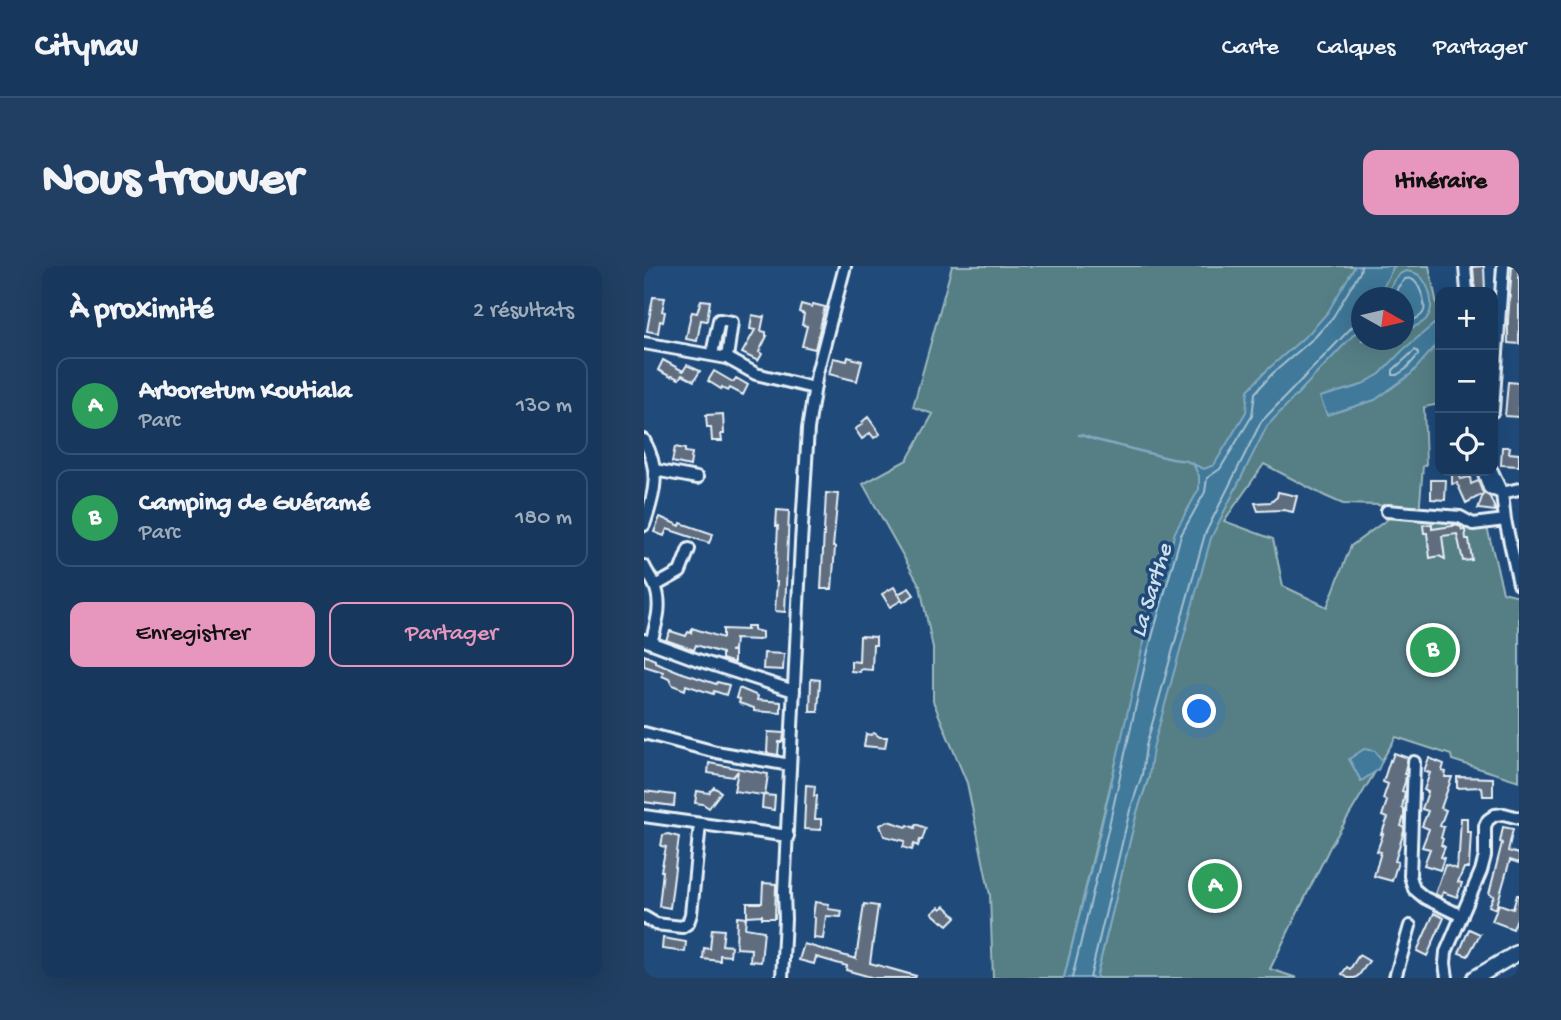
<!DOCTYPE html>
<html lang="fr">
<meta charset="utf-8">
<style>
:root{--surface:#17385c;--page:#203f62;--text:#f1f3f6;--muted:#9eacbb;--line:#365272;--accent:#e797bd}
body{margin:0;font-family:"Gochi Hand",sans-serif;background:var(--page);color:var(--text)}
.controls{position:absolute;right:21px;top:21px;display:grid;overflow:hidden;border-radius:14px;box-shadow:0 7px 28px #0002}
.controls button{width:63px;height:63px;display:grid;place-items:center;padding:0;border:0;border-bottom:2px solid var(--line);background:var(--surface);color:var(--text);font:35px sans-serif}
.compass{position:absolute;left:707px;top:21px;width:63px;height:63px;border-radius:50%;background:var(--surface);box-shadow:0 7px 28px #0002;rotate:98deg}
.you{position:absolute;left:556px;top:446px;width:24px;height:24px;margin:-18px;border:5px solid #fff;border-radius:50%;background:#1a73e8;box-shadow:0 0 0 10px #1a73e833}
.badge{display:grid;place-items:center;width:46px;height:46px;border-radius:50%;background:var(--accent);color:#fff;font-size:23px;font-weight:700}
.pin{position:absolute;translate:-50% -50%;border:4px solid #fff;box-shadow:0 2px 7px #0006}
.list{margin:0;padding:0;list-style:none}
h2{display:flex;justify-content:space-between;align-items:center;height:91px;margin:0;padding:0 28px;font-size:30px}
h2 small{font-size:23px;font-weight:400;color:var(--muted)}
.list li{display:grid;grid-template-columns:46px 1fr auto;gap:21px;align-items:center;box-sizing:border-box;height:98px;margin:0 14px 14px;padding:0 14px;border:2px solid var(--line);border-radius:14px}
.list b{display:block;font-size:26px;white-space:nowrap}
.list p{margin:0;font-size:23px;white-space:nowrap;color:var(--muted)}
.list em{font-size:23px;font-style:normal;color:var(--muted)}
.actions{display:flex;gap:14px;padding:21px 28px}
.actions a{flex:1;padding:16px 0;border:2px solid var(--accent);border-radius:14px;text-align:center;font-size:24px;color:var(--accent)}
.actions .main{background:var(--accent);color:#111}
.icon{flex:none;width:38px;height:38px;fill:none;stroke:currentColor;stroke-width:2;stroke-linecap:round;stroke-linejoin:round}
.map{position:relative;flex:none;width:875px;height:712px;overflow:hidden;border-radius:14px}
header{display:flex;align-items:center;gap:42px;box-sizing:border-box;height:98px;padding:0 35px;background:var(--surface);border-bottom:2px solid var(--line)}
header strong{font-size:33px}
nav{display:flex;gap:38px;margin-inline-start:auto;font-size:24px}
.intro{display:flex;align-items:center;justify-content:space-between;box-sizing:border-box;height:168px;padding:0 42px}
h1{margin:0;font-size:49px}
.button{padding:18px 32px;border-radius:14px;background:var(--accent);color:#111;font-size:24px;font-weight:700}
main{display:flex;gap:42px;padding:0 42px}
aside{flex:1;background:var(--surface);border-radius:14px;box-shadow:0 7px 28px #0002}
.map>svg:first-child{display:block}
.green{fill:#557e85;stroke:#9eb8be;stroke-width:2;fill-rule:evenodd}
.water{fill:#40799a;stroke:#83a9c0;stroke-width:2}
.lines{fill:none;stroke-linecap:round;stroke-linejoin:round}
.shore{stroke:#a5c1d2;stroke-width:2}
.stream{stroke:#83a9c0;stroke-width:2.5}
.building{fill:#5e6d7e;stroke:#e8f1f8;stroke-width:2}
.minor-casing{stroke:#e8f1f8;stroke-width:16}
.major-casing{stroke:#e8f1f8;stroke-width:19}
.minor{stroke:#1f4a7a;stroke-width:10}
.major{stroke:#1f4a7a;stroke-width:14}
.labels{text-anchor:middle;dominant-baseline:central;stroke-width:7;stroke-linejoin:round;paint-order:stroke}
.water-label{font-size:24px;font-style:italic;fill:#cfdfea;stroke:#1f4a7a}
</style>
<header>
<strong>Citynav</strong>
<nav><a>Carte</a><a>Calques</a><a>Partager</a></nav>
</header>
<div class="intro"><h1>Nous trouver</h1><a class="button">Itinéraire</a></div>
<main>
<aside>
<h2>À proximité<small>2 résultats</small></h2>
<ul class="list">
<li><span class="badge" style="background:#2e9e5b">A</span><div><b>Arboretum Koutiala</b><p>Parc</p></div><em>130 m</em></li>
<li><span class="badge" style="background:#2e9e5b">B</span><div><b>Camping de Guéramé</b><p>Parc</p></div><em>180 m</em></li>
</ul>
<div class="actions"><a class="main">Enregistrer</a><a>Partager</a></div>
</aside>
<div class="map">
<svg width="875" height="712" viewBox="0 0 875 712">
<rect width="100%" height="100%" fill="#1f4a7a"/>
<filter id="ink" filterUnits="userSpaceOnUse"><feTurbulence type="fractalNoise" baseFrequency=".0143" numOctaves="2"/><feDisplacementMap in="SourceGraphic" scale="14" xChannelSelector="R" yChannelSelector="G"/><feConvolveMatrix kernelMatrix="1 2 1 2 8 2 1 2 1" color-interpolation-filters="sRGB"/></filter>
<g filter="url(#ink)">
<!-- green -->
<path class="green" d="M308 0H785L796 53V138L780 141 782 199 779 200 775 248 734 239 699 238 681 230 620 198 580 255 629 273 639 320 683 341 707 280 748 250 842 257 859 326 875 330V515L808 494 807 489 752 471 686 581 626 703 653 712H452L493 546 505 511 472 496 420 712H349L346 629 323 517 289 435V382L276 320 219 218 263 194 289 148 269 141ZM718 32H760V74H718Z"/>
<!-- water -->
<path class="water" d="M711 0H750L734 31 718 32 717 61 623 160 567 272 509 482 505 510 493 546 452 712H420L457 562 498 383 531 266 555 223V210L549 198 560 203 570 199 602 146 604 124 623 104 666 66 684 46Z
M762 5C768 6 774 7 778 12 788 25 793 49 776 58 770 61 766 63 760 62V32L742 31C747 20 750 9 762 5Z
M790 58 796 66V75L767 108 731 134 683 149 676 131 715 120 736 108 759 84Z
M720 483 731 485 738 495 734 504 717 515 705 493Z"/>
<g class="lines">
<!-- shore -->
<path class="shore" d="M750 32 754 21 761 13C763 13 765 12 767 13 775 15 782 37 780 45 777 53 766 55 760 55
M771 84 774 86V89L762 103 753 109H749V104Z
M428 712 464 564 504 385 537 269 561 226 563 212 576 203 608 150 611 127 628 108 671 71 689 51 716 6 717 0
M446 712 486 544 498 509 502 480 561 268 617 156 710 59 718 57"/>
<!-- stream -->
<path class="stream" d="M435 169H437L452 174 528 193 543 195 552 200"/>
</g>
<!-- building -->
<path class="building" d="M840 0 841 25 831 26 829 1Z
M868 0H875V78L864 77V54Z
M9 31 21 32 18 45 21 46 19 56 16 55 14 67 3 65Z
M57 34 66 35 63 55 57 54 53 75 42 73 46 52 48 46 53 47Z
M157 38 168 41 169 38 181 41 171 83 158 80 163 60 158 59 160 48 155 46Z
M108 49 118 51 120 50 117 65 122 66V70H123L115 86 118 88 114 95 98 87 111 64 106 63Z
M204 91 218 95 213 115 185 108 189 92 203 95Z
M19 94 39 105 43 99 56 105 50 115 38 109 35 113 28 110 27 111 14 104Z
M70 105 89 116 92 112 104 119 99 129 86 122 84 125 78 121 77 123 64 115Z
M864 116 875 117V151L861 150Z
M79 148 80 168H77L78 175H68L67 161H63L62 149Z
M224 151 236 168 230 172 226 167 218 173 211 163 219 158 218 156Z
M31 181 41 183V186L48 187 46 200 28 196Z
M858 181H866L865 187 875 188V200L857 199Z
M808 205H816V213L826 211 827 218 834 215 838 225 846 231 852 245 834 243 839 228 822 237 813 217 808 218Z
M787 214H802L801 234 787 233Z
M634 226 653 230 649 246 639 244 614 245 611 237 627 236 633 231Z
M182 227 194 228 189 281H191L188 323H177Z
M133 244 145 245 141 346 131 345 133 316H131L134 260H132Z
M16 251 36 260 37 257 69 268 65 277 23 263 20 270 10 266Z
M788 258V263L809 260V258L817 261 818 264H821L822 273H825L828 294 819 295 813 268 798 270 801 293 795 290 786 292 783 267H780L779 259Z
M250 321 254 328 265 322 270 329 259 336 255 329 258 334 246 341 238 328Z
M103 360H110V364L118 366V372L115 374 91 373 90 384 86 385H90V397L78 393V387L52 379 50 384 22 374 26 365 42 370 44 366 47 367 48 362 79 372V363L103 364Z
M216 370 232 371V379H229L228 404 216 403V406L207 405V395L215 396Z
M120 387 140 388 139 404 119 403Z
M0 389 11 394V396L36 406 72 418 73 416 85 419 82 429 70 425 69 428 42 419 41 424 28 419 25 413 18 410 19 406 0 400Z
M167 413 176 414 174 446H166Z
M95 422 114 430 113 434 137 436V447L110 445V442L95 437 96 433 92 432Z
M124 466 140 467 139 476H135L134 489 123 487Z
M230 467 236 471H243L241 482 220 480 222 468 227 469Z
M750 487 764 492 760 508H762L761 516 758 525 761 526 758 542 760 543V550L757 560 760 561V565L751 595 754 596 748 615 730 610 737 586 733 585 739 568H737L744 552 738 550 743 535 739 533 744 518 739 516 746 494 747 495Z
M785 492 800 498 798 505 802 506 801 511H808L797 542 802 544 796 560 800 561 797 572 799 573 797 579 801 581 797 591 800 592 796 604 780 599 786 583 778 581 785 563 778 560 784 545 778 543 784 526 780 524 786 507 780 505Z
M65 497 124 508 121 529 131 530 130 544 118 542 119 529 90 525 94 505 89 511 64 507Z
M813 511 849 512V530H839L838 521 813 522Z
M162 519 171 520 170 530H173L171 553H177V564L160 563Z
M70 521 77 526 65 542 59 538 51 537 53 525 65 527Z
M0 525 31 529 30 540 0 536Z
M817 552H823V566H827L825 602H820L814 616 818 617 813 631 799 626 797 631 791 628 801 599 813 603 814 588H815Z
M244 555 263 561 264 559 271 562 272 558 282 562 278 574H276L274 580 270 578 268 584 259 581 261 575 240 570 236 559Z
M859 561 869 563 864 585 875 588V597L866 594 852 643 845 640 850 630 845 628 858 577 856 576Z
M24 568 35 571 26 642 15 640 19 605H17L22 581 17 580 19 569Z
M119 617 132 618 131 652H118V649L103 650V637H118Z
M873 629H875V647L869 663 848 655 855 638 869 643Z
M171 636 185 638 184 643 198 645 197 651 182 650 179 673 170 672 171 652 169 651Z
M220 638 234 640 226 697 272 710 271 712H230L202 704 203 700 172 691 170 698 155 694 160 678 212 693Z
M301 640 312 651 304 659 299 655 298 656 288 647 295 641 297 643Z
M790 647 800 652 783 690 773 685Z
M93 651 102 652 101 662 120 665 117 696 106 695 107 683 92 682Z
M68 663 80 664 78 679 87 680 86 690 76 689V695L59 693 60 682 66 683Z
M825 663 836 668 824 690 815 687Z
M19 672 42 676 41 686 18 683Z
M715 689 725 695 715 709 711 712H704L698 708 703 701 706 703Z"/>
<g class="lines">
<defs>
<path id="minor" d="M821 0 823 26
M0 77 83 92 112 108 170 122
M68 88 75 54 88 56 83 92
M849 145 859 0
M0 174C17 205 11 227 0 259
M11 204 53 212
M839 205 845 222 858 227 875 223
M848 205 858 227 861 254 875 318
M743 245 816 251 829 258 861 254
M0 300C3 307 8 313 11 320 19 339 12 358 7 377
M11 320 36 306 45 283
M0 374 54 394 150 425
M0 467 72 486 146 499
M770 496 766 610 770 623 781 632 818 650
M0 550 144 570
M0 651 12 658 38 661 44 657 47 648 56 558
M138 712 141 653 140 626 157 277 164 163 173 107 201 0
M751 712 766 660
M803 712 801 697 802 686 837 605 841 590V560L844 554 851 549 860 548 875 552"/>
<path id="major" d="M831 712 875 686"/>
</defs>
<!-- minor casing -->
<use href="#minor" class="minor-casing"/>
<!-- major casing -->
<use href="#major" class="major-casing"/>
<!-- minor -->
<use href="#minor" class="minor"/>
<!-- major -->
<use href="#major" class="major"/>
</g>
</g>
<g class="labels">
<!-- water labels -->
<g class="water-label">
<text transform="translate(509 325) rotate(-73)">La Sarthe</text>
</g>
</g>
</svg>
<div class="controls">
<button>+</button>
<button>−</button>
<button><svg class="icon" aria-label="locate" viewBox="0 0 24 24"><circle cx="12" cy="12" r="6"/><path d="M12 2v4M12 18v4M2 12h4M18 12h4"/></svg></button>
</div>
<svg class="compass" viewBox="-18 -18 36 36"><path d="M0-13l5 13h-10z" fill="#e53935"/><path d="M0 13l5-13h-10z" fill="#9eacbb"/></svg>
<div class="you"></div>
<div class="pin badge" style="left:571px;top:620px;background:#2e9e5b">A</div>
<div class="pin badge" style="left:789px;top:384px;background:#2e9e5b">B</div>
</div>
</main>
